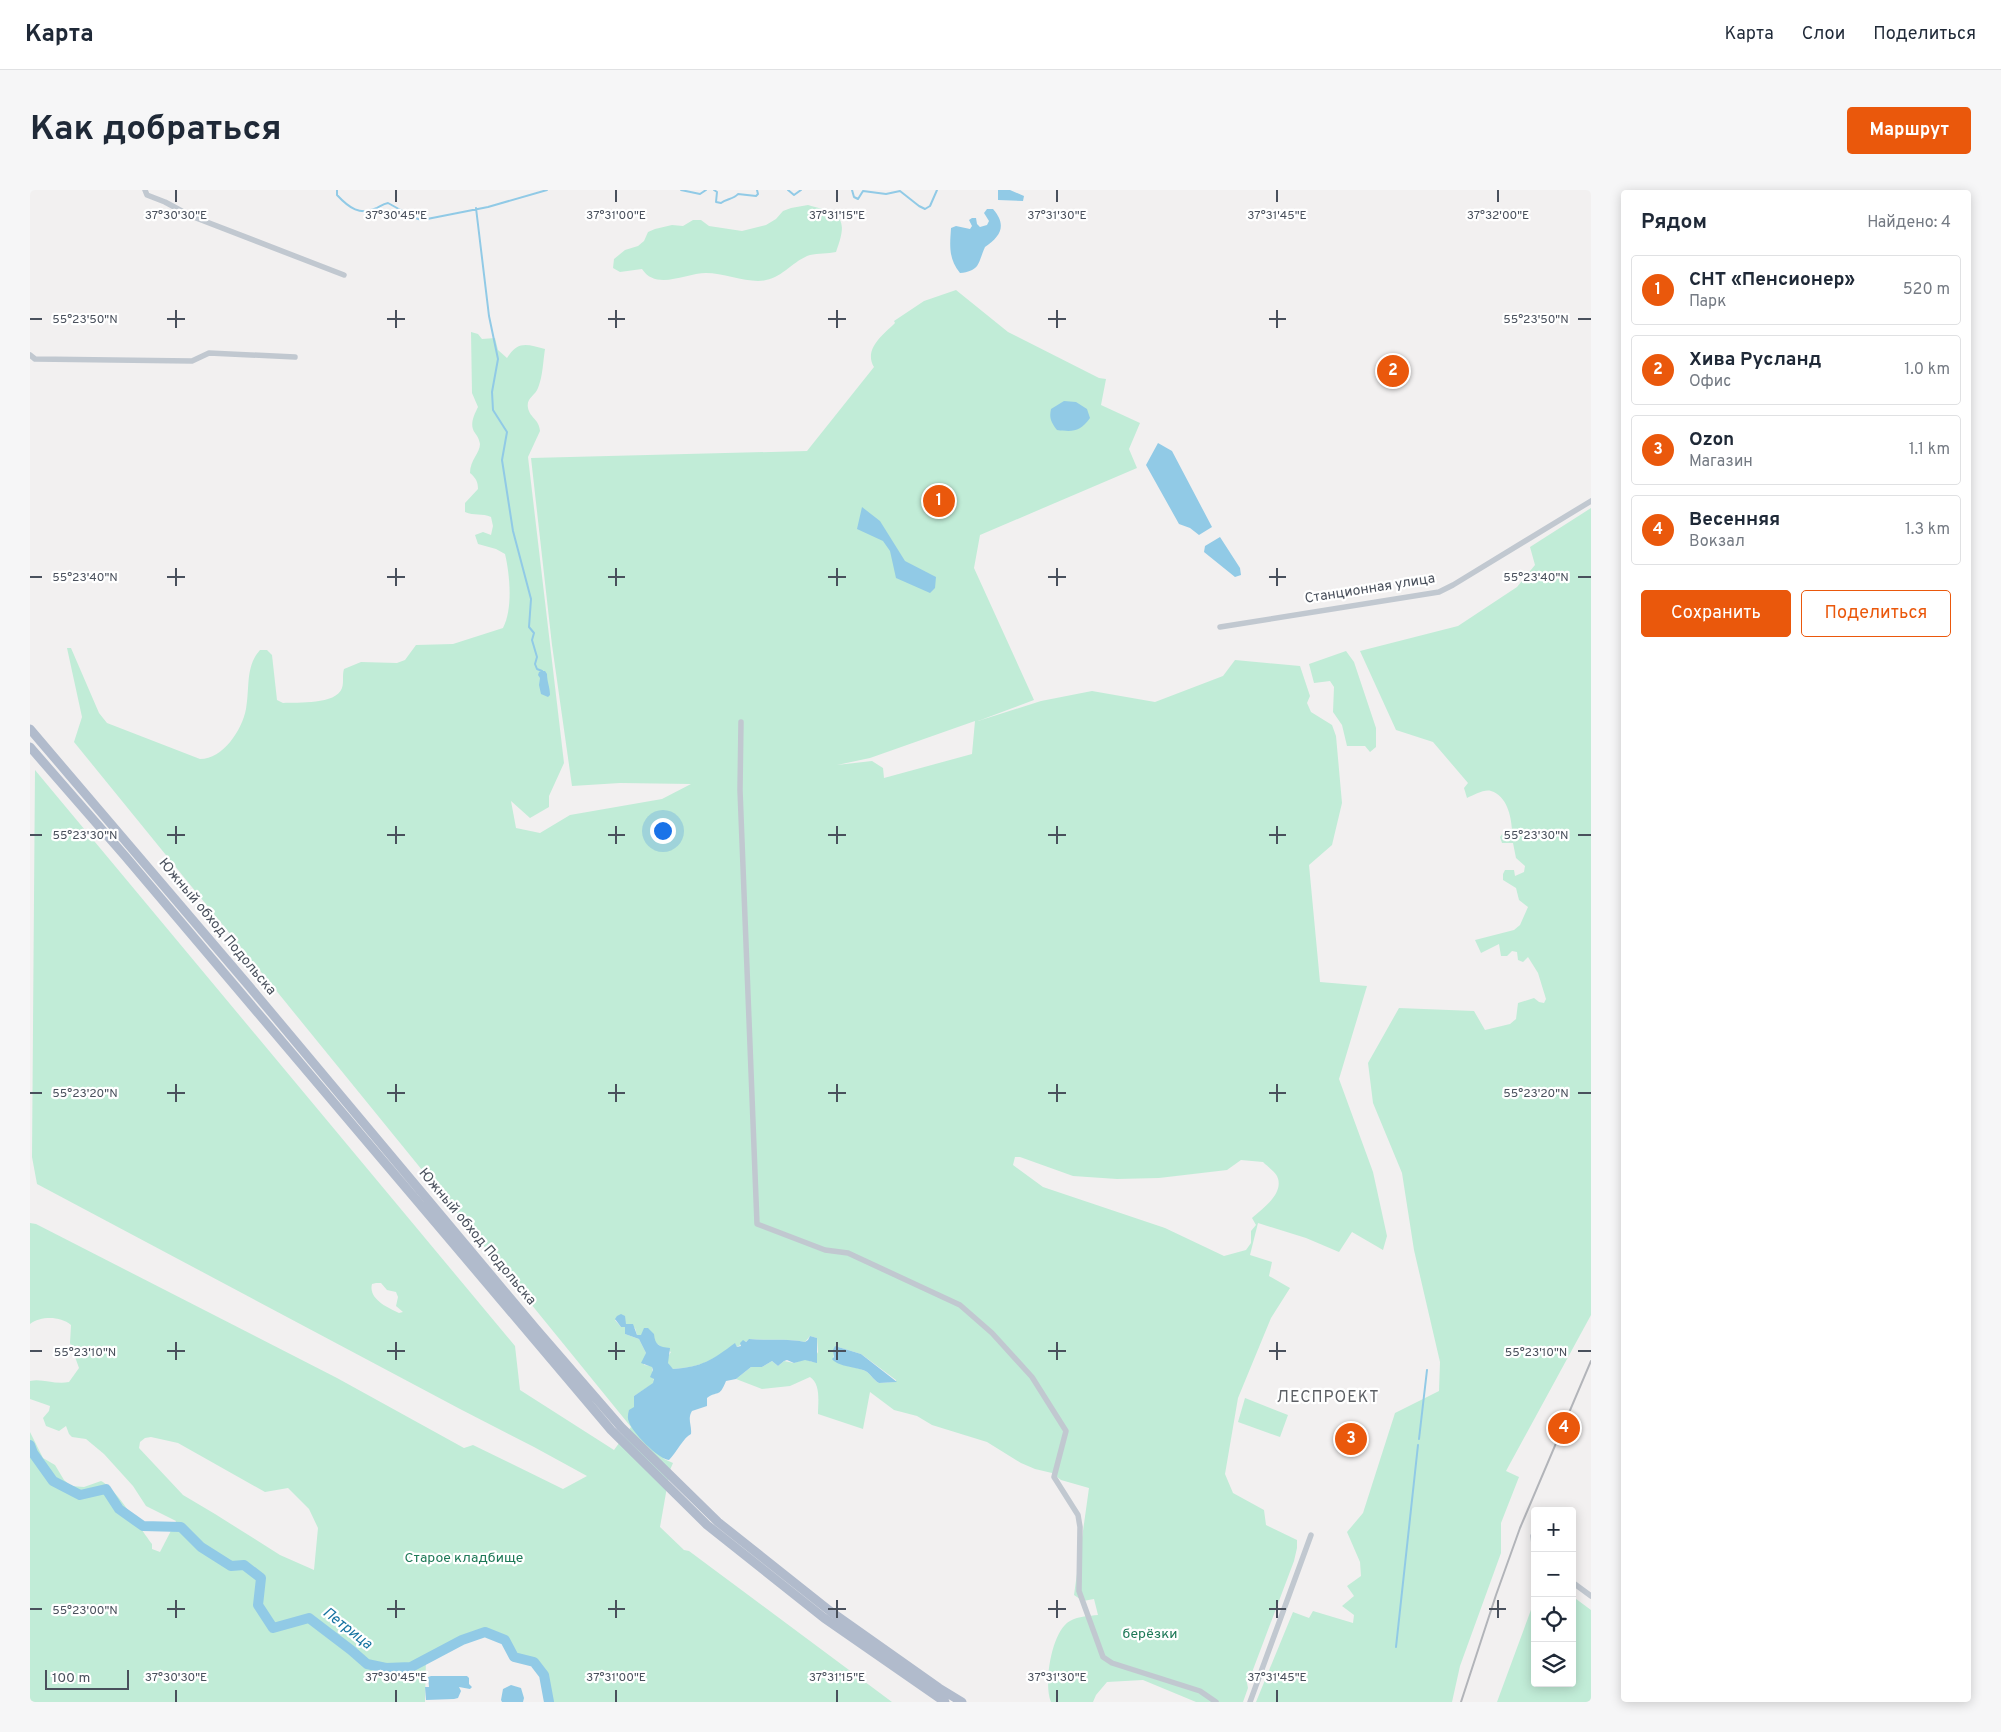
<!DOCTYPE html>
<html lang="ru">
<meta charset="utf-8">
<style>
:root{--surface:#fff;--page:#f6f6f7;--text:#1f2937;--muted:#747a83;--line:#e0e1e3;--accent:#ea580c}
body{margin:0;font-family:Overpass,sans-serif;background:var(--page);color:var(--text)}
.controls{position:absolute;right:15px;bottom:15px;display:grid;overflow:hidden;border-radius:5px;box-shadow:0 2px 12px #0003}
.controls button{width:45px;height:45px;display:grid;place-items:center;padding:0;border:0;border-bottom:1px solid var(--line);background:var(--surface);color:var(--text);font:25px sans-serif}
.scale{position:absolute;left:15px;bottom:12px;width:84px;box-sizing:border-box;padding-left:5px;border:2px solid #49505c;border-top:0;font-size:14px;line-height:18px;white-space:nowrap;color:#49505c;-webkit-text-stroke:4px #fff;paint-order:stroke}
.you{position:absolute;left:632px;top:640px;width:18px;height:18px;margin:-12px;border:4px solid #fff;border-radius:50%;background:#1a73e8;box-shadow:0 0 0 8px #1a73e833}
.badge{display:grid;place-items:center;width:32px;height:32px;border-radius:50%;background:var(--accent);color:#fff;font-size:16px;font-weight:700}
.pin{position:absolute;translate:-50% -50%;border:2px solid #fff;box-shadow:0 1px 5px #0006}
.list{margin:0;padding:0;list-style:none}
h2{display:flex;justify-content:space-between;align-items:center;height:65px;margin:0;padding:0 20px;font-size:21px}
h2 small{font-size:16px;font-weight:400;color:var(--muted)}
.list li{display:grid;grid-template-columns:32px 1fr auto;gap:15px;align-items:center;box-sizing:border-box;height:70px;margin:0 10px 10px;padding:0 10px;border:1px solid var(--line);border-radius:5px}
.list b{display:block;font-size:19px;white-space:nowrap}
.list p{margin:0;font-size:16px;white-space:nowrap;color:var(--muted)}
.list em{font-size:16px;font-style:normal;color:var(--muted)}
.actions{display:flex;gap:10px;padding:15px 20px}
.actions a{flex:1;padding:11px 0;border:1px solid var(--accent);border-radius:5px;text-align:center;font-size:18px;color:var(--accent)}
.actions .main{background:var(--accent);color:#fff}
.icon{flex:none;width:28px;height:28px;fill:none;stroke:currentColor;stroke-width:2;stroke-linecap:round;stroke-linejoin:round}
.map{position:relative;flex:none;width:1561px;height:1512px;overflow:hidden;border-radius:5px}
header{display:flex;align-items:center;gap:30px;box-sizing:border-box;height:70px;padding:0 25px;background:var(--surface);border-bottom:1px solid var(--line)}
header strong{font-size:24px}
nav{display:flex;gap:28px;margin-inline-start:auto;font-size:18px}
.intro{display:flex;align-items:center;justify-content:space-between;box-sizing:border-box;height:120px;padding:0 30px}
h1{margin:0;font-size:35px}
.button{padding:12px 22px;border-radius:5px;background:var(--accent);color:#fff;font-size:18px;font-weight:700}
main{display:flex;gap:30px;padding:0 30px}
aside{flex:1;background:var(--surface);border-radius:5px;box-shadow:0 2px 12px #0003}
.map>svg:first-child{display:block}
.green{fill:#c1ecd7;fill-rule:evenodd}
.water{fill:#91cae6}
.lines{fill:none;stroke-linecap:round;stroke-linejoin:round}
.stream{stroke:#91cae6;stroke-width:2}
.river{stroke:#91cae6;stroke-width:10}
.street{stroke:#c1c8d0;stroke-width:5.5}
.primary{stroke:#b1bbcc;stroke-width:9}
.rail{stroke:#b2b4b9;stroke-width:2}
.ticks{fill:none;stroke:#49505c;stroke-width:2}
.labels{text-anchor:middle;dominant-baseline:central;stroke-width:4.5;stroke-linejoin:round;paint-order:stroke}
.street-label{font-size:14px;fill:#49505c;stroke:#fff}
.park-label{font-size:14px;fill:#1e7957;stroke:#fff}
.water-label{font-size:15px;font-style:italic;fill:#1673a1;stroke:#fff}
.quarter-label{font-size:16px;letter-spacing:1px;fill:#5c5f64;stroke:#fff}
.ticks-label{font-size:12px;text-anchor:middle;fill:#49505c;stroke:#fff;stroke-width:4.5;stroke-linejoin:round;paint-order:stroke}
</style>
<header>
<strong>Карта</strong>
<nav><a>Карта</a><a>Слои</a><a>Поделиться</a></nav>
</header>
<div class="intro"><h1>Как добраться</h1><a class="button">Маршрут</a></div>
<main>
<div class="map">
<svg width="1561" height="1512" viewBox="0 0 1561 1512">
<rect width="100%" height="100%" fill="#f2f0f0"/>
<!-- green -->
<path class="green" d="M778 15C811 24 819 27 806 62 798 64 788 63 780 65 764 70 753 87 736 90 720 94 695 83 676 83 656 83 626 101 612 79L590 82 583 78 584 69 595 60 608 56 614 51 618 42 625 39 642 35 653 36 663 30H671L679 36 712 41 736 35 746 29 753 21 761 18Z
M926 100 978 142 1069 188 1076 189 1071 215 1110 233 1099 259 1107 278 950 345 944 378 1004 510 948 531 1011 511 1062 501 1125 512 1193 486 1205 470 1270 476 1280 506 1277 513 1281 522 1302 535 1306 546 1312 613 1302 655 1279 675 1290 792 1337 796 1309 889 1343 982 1357 1046 1353 1060 1322 1042 1309 1062 1276 1048 1228 1033 1220 1065 1242 1072 1239 1086 1260 1098 1241 1128 1208 1208 1195 1284 1203 1303 1234 1320 1236 1335 1267 1350V1358L1264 1371 1221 1485 1216 1488 1218 1498 1213 1512H1166L1113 1490 1077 1492 1066 1505 1063 1512H1021C1013 1494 1022 1440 1040 1431 1049 1426 1059 1426 1068 1425L1064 1409 1053 1411 1044 1405 1059 1298 1031 1290 1022 1283 1005 1279 991 1273 957 1252 902 1235 887 1226 864 1220 840 1202 833 1239 788 1224C788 1212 791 1194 780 1187L760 1196 732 1199 706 1189 721 1177H732L742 1171 748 1176 754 1171 764 1173 775 1169 782 1172 788 1162 787 1148 780 1146 775 1152C757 1148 738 1151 720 1149L707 1157 705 1154C682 1171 671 1177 643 1179 636 1174 636 1169 641 1162 629 1157 620 1146 607 1145L605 1138 596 1134 594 1130H585L591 1137H595V1144L609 1149 616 1163 614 1175 622 1176 624 1193 604 1206V1217L634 1269 643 1273 640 1280 630 1337 654 1360 659 1361 862 1512H519L514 1485 504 1472 484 1467 475 1450 455 1442 432 1450 396 1469 395 1512H0V1242L13 1268 25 1275 34 1290 41 1296 54 1297 71 1291C85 1297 111 1340 122 1354V1359L130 1362 146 1331 116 1316 103 1296 74 1264 56 1249 42 1247 39 1244 36 1236 29 1241 16 1236 13 1228 19 1221 20 1216 0 1209V1191C12 1188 25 1195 39 1192L49 1178 40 1153 41 1135C30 1126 11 1126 0 1134V1033L6 1034 307 1188 434 1258 443 1255 533 1299 557 1286 504 1257 430 1219 7 994 2 967 5 580 485 1156 490 1200 584 1260 601 1237 44 552 52 527 37 458H41L69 523 77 533 170 569C193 569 212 540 216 519 220 498 215 477 230 460H237L242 465 247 510 253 513C268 512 306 515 312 498 314 492 312 485 314 479L331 472 367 473 375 470 386 455 423 454 473 438C483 419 480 385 475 364L466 359 448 354 445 345 453 342 461 345 463 336 461 327C452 323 444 326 435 322V313L448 299C448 292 446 288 440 283 440 270 450 263 450 254 449 249 448 247 445 243 439 235 444 225 448 217L442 203 441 142 448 144 452 149 465 148 468 160 477 168C488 151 496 154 515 159 513 171 513 186 508 198 505 206 496 208 498 218 500 228 509 229 510 241L498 267 534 573 519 606V617L500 628 481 611 486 638 510 643 540 625 632 609 661 594 590 593 542 596 522 455 501 268 777 261 844 177C833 159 854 144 865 133L864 131 894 111ZM945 531 942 564 854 588 853 578 842 571 807 575 840 568ZM985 967H990L1043 986 1087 989 1129 988 1197 980 1211 970 1233 972C1237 976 1244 981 1247 986 1255 1003 1233 1018 1222 1028L1226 1035 1221 1041V1053L1216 1060 1194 1066 1135 1038 1013 997 983 975ZM346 1093H351L357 1100 366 1102 368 1107 366 1116 373 1122 369 1123C358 1118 338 1109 342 1094ZM805 1156 831 1164 866 1190V1192L849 1193C842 1189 840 1182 833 1180 823 1176 809 1176 803 1169ZM121 1247 148 1253 235 1302 258 1298 279 1319 288 1338 284 1380 250 1365 185 1324 153 1305 109 1258 110 1252 115 1248Z
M1561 318V1125L1476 1281 1489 1287 1471 1333V1363L1430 1476 1422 1512H1226L1263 1422 1279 1428 1283 1421 1323 1433 1324 1425 1312 1416 1324 1406 1317 1396 1331 1386 1330 1372 1317 1342 1333 1323 1365 1223 1409 1201 1410 1172 1384 1060 1372 983 1343 913 1338 873 1369 818 1444 821 1455 840 1480 834 1486 829 1488 813 1504 808 1509 812 1514 813 1516 809 1508 783 1498 767 1493 772 1488 770 1487 762 1482 761 1477 766H1471L1469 754 1451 763 1445 750 1484 740 1490 735 1498 717 1489 710 1486 698 1473 690V684L1475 680H1484L1485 686 1494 682 1495 676 1486 668 1483 653H1472L1470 647 1473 643 1482 639C1481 626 1477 606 1461 601 1454 599 1444 605 1437 608L1434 598 1438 593 1403 552 1366 540 1330 461 1428 436 1487 397 1505 375 1500 357Z
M1316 461 1324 472 1346 538V557L1340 562 1335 556H1317L1312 535 1303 522 1304 497 1300 491 1284 493 1279 474Z
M1215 1208 1258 1225 1250 1247 1208 1232Z
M1542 1406 1561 1420V1512H1467L1505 1409V1493H1542Z"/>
<!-- water -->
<path class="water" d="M968 0H980L994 6 993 11 968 10Z
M957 19H963C977 35 971 46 955 57 948 72 951 81 930 83 918 68 920 55 921 38L926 36 940 39 942 36 939 30 942 28H946L947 34 950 37 957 35 959 31 954 23Z
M1034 211 1046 212 1057 219 1060 228C1050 242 1043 242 1027 240 1021 232 1019 228 1021 219Z
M1128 253 1142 261 1182 337 1169 345 1160 338 1149 334 1116 275Z
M832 317 850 331 875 371 906 387 905 398 900 403 866 388 860 361 853 351 827 339Z
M1190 347 1210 378 1211 385 1205 387 1174 362 1175 356Z
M512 481H515L517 484C517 492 520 497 520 505L518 507 511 504 509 495 510 488 508 485 509 482Z
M591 1124 595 1126 596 1134H603L607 1145H611L614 1138H618L624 1144C625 1155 629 1157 640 1158L638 1173 643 1179C672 1177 682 1170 705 1153L707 1157 711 1156 710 1153 713 1150 716 1152 719 1149C738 1151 757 1148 775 1152L778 1150 780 1146 787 1148V1173L775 1170 764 1173 757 1170 754 1171 748 1176 742 1171 732 1177H721L706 1189 696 1191C689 1209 687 1200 677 1208V1216L662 1221C657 1229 662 1235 661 1244 654 1247 646 1263 639 1270 628 1269 602 1242 599 1232 597 1228 598 1224 599 1220L604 1217V1206L623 1193 624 1189 620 1187 623 1180 622 1177 611 1173 616 1163 609 1149 595 1144V1137H591L585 1129 587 1126Z
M805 1156 831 1164 867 1192 849 1193C842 1189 840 1182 833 1180 824 1177 807 1176 802 1169L804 1167 803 1160Z
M401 1486H437L439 1488V1494L442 1497 440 1499 429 1497 431 1501 428 1508 424 1509 396 1510 395 1497H399L398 1487Z
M481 1495 491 1498 494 1508 493 1512H472L471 1510 473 1499Z"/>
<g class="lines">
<!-- stream -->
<path class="stream" d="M307 0V5C319 18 330 26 347 18 351 16 353 14 358 13L385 28 392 30 458 17 517 0
M651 0 670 4 676 0
M684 0 687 2 686 12 691 13C696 9 704 9 708 4L726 6 728 4 727 0
M758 0 764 5 771 0
M822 0 824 7 828 9 833 1 856 4 870 1 889 16 895 19 900 16 907 0
M446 18 459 126 468 169 462 202 463 220 477 242 472 270 483 341 501 409 499 437 504 443 502 450 507 467 505 474 507 479 512 481
M1389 1249 1397 1180
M1366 1457 1388 1255"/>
<!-- river -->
<path class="river" d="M0 1255 3 1263 23 1291 50 1305 76 1299 89 1319 113 1336 151 1337 171 1357 201 1376 214 1375 231 1388 228 1415 243 1438 279 1428 321 1460 337 1474 356 1478 381 1477 432 1450 455 1442 475 1450 484 1467 504 1472 514 1485 519 1512"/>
<!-- street -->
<path class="street" d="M115 0 117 5 135 12 161 26 314 85
M0 165 5 169 162 171 179 163 265 167
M1190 437 1409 402 1423 395 1561 311
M711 532 710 600 727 1034 795 1060 818 1063 930 1115 962 1143 1002 1187 1036 1241 1024 1287 1048 1325 1050 1337 1049 1401 1073 1467 1082 1473 1170 1501 1186 1512
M1503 1346 1505 1362
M1542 1392 1561 1406
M1220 1512 1281 1345"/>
<!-- primary -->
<path class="primary" d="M0 539 219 796 506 1139 591 1237 688 1332 800 1421 909 1498 932 1512
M0 557 95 666 581 1240 677 1335 794 1428 915 1512"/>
<!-- rail -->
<path class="rail" d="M1431 1512 1466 1405 1490 1338 1561 1171"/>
</g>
<!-- ticks -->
<path class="ticks" d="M146 0V12M366 0V12M586 0V12M807 0V12M1027 0V12M1247 0V12M1468 0V12M146 120V138M366 120V138M586 120V138M807 120V138M1027 120V138M1247 120V138M0 129H12M137 129H155M357 129H375M578 129H595M798 129H816M1018 129H1036M1239 129H1256M1548 129H1561M146 378V396M366 378V396M586 378V396M807 378V396M1027 378V396M1247 378V396M0 387H12M137 387H155M357 387H375M578 387H595M798 387H816M1018 387H1036M1239 387H1256M1548 387H1561M146 636V654M366 636V654M586 636V654M807 636V654M1027 636V654M1247 636V654M0 645H12M137 645H155M357 645H375M578 645H595M798 645H816M1018 645H1036M1239 645H1256M1548 645H1561M146 894V912M366 894V912M586 894V912M807 894V912M1027 894V912M1247 894V912M0 903H12M137 903H155M357 903H375M578 903H595M798 903H816M1018 903H1036M1239 903H1256M1548 903H1561M146 1152V1170M366 1152V1170M586 1152V1170M807 1152V1170M1027 1152V1170M1247 1152V1170M0 1161H12M137 1161H155M357 1161H375M578 1161H595M798 1161H816M1018 1161H1036M1239 1161H1256M1548 1161H1561M146 1410V1428M366 1410V1428M586 1410V1428M807 1410V1428M1027 1410V1428M1247 1410V1428M1468 1410V1428M0 1419H12M137 1419H155M357 1419H375M578 1419H595M798 1419H816M1018 1419H1036M1239 1419H1256M1459 1419H1476M146 1500V1512M366 1500V1512M586 1500V1512M807 1500V1512M1027 1500V1512M1247 1500V1512"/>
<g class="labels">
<!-- street labels -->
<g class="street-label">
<text transform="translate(1340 399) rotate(-9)">Станционная улица</text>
<text transform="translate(187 737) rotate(50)">Южный обход Подольска</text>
<text transform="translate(447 1047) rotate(50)">Южный обход Подольска</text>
</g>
<!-- park labels -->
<g class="park-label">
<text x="434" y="1368">Старое кладбище</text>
<text x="1120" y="1444">берёзки</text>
</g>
<!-- water labels -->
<g class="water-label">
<text transform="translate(317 1439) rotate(38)">Петрица</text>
</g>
<!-- quarter labels -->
<g class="quarter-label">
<text x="1298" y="1208">ЛЕСПРОЕКТ</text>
</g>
</g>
<g class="ticks-label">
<text x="146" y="29">37°30'30"E</text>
<text x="366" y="29">37°30'45"E</text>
<text x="586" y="29">37°31'00"E</text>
<text x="807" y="29">37°31'15"E</text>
<text x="1027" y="29">37°31'30"E</text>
<text x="1247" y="29">37°31'45"E</text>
<text x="1468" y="29">37°32'00"E</text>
<text x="55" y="133">55°23'50"N</text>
<text x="1506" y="133">55°23'50"N</text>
<text x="55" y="391">55°23'40"N</text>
<text x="1506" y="391">55°23'40"N</text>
<text x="55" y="649">55°23'30"N</text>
<text x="1506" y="649">55°23'30"N</text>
<text x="55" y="907">55°23'20"N</text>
<text x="1506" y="907">55°23'20"N</text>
<text x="55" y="1166">55°23'10"N</text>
<text x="1506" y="1166">55°23'10"N</text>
<text x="55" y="1424">55°23'00"N</text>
<text x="146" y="1491">37°30'30"E</text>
<text x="366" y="1491">37°30'45"E</text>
<text x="586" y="1491">37°31'00"E</text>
<text x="807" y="1491">37°31'15"E</text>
<text x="1027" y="1491">37°31'30"E</text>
<text x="1247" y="1491">37°31'45"E</text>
</g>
</svg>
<div class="controls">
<button>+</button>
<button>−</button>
<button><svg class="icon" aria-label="locate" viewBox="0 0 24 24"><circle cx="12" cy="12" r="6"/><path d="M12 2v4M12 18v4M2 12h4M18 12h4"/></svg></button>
<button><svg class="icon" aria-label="layers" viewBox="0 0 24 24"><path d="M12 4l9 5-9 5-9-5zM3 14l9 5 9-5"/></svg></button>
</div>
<div class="scale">100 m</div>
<div class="you"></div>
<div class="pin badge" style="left:909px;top:311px">1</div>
<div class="pin badge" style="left:1363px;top:181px">2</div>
<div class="pin badge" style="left:1321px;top:1249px">3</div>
<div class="pin badge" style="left:1534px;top:1238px">4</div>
</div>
<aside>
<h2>Рядом<small>Найдено: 4</small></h2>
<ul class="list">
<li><span class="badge">1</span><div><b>СНТ «Пенсионер»</b><p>Парк</p></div><em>520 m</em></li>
<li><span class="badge">2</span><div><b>Хива Русланд</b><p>Офис</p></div><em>1.0 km</em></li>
<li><span class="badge">3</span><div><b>Ozon</b><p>Магазин</p></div><em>1.1 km</em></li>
<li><span class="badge">4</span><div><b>Весенняя</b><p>Вокзал</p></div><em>1.3 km</em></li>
</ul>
<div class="actions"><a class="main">Сохранить</a><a>Поделиться</a></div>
</aside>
</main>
